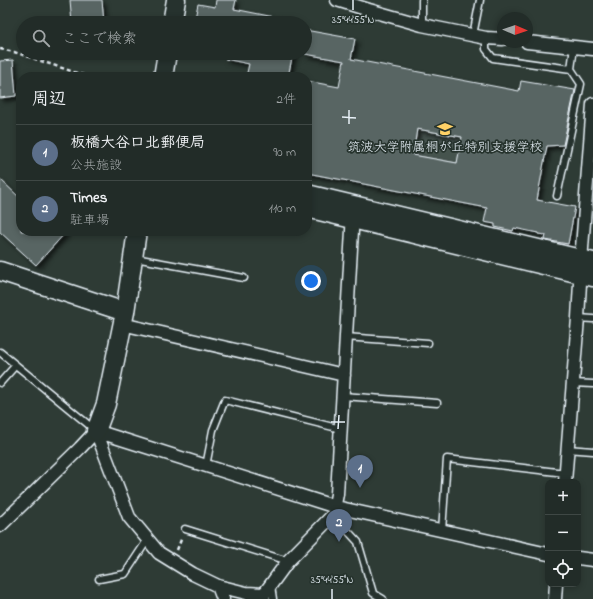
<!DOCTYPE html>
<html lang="ja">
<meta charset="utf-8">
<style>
:root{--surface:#222c28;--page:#2e3834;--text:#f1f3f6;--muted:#a2a7a8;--line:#3f4845;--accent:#1a73e8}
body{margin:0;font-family:"Indie Flower","Klee One",sans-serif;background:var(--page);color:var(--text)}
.controls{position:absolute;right:12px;bottom:12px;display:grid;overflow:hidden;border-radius:8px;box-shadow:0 2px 6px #0003}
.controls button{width:36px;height:36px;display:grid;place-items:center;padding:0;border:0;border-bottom:1px solid var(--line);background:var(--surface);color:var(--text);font:20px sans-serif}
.compass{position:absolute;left:497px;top:12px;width:36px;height:36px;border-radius:50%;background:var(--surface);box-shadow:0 2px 6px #0003;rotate:92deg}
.you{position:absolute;left:311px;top:281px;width:14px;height:14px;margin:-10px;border:3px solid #fff;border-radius:50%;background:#1a73e8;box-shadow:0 0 0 6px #1a73e833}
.badge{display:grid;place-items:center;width:26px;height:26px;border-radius:50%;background:var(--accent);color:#fff;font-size:13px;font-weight:700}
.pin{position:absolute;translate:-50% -33px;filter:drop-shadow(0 1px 2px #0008)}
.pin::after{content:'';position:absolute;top:21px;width:14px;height:12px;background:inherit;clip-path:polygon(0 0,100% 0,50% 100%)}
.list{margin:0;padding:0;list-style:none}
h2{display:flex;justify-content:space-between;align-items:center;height:52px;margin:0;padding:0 16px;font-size:17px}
h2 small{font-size:13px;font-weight:400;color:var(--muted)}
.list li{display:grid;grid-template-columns:26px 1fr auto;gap:12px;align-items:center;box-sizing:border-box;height:56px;padding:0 16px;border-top:1px solid var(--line)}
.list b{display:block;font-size:15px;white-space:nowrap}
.list p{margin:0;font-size:13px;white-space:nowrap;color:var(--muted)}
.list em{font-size:13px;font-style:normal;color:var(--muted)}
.icon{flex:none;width:22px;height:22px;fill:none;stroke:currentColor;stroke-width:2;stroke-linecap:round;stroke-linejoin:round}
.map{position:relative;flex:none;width:593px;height:599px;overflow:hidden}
.search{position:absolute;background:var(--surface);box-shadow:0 2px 6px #0003;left:16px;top:16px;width:296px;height:44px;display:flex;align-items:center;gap:10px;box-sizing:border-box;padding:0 14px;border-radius:22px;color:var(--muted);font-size:15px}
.panel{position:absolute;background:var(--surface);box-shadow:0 2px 6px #0003;left:16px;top:72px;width:296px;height:164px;border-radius:16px}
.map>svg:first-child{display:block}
.green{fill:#45524e;stroke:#96a2a3}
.building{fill:#596563;stroke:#e8f1f8;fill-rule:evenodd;filter:url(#shadow)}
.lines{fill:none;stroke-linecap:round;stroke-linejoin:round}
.lane-casing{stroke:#e8f1f8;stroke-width:9}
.street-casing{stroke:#e8f1f8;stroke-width:15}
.secondary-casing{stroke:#e8f1f8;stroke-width:21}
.path{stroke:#e8f1f8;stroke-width:2.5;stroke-dasharray:4 3;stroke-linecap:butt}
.lane{stroke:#26332d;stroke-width:6}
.street{stroke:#26332d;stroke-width:12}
.secondary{stroke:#26332d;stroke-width:18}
.ticks{fill:none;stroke:#e8f1f8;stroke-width:1.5}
.labels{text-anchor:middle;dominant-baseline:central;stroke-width:3.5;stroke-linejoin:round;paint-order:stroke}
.poi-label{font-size:13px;fill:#e8f1f8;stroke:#26332d}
.ticks-label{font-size:10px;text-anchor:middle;fill:#e8f1f8;stroke:#26332d;stroke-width:3.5;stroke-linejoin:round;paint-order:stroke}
</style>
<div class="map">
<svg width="593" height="599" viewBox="0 0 593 599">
<defs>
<filter id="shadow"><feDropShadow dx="3.5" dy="3.5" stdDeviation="2" flood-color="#0009"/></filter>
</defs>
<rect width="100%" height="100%" fill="#2e3b35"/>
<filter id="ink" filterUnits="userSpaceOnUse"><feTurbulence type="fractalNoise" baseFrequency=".025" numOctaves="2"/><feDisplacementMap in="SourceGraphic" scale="8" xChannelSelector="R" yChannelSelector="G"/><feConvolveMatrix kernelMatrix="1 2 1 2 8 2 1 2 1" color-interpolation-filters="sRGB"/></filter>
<g filter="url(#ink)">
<!-- green -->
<path class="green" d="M417 129 462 137 457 163 413 155Z"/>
<!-- building -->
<path class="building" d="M70 0H102L104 23H72Z
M216 0H236L234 9 274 17 273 23H194L198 4 215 7Z
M305 30 355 39 351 59 519 91 521 81 575 90 563 145 547 146 537 200 575 207 568 244 545 240 546 235 538 234V233L514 228 513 231 495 227V224L484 222 487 208 307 173V81L339 87 344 61 305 54ZM417 129 462 137 457 163 413 155Z
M226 53H293L288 77H246L249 64 225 59Z
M13 60 16 96 0 98V61Z
M0 179 21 199V231H67L36 265 0 232Z"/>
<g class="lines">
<defs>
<path id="lane" d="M422 0V25
M473 35 480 0
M486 38V49L493 58 571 69 574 47
M557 196 581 84 571 69
M135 258 244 278
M578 318 593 319
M345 337 428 343
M0 352 95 430
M0 383 16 365
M573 383 593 384
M343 396 437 403
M567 449 593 451
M206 466 213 430 225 400 341 429
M333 515 358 542 373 593 383 599
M185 529 288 561
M442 531 447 459 565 473
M99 579 125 574 148 539
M271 586 273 599"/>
<path id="street" d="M337 0 369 10 422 25 486 38 503 39
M527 42 593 49
M122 324 344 375
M96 431 336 507 548 554
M96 431 129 517 159 553 193 574 218 586 223 599
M565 482 578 318 582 248 593 104
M0 526 80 448 96 431
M578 558 593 560
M218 586 246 593 264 594
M263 599 264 594 288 561 333 515 337 494 353 213
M555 599 556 584"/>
<path id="secondary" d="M172 23 176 0
M163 77 167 53
M307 194 593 262
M307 208 593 277
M0 271 125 312
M96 431 106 404 125 312 137 231"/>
</defs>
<!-- lane casing -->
<use href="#lane" class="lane-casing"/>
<!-- street casing -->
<use href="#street" class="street-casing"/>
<!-- secondary casing -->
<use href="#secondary" class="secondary-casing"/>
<!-- path -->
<path class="path" d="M0 49 14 52 89 77
M177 550 182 537"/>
<!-- lane -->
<use href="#lane" class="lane"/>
<!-- street -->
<use href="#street" class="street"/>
<!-- secondary -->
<use href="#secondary" class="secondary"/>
</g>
</g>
<!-- ticks -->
<path class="ticks" d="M353 10V0M342 117 356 118M349 124V110M331 422H345M338 429 339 415M332 599V589"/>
<!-- icons -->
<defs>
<symbol id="school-bare" viewBox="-9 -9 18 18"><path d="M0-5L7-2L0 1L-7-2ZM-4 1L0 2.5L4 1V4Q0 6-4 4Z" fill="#ffd166" stroke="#26332d" stroke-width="2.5" paint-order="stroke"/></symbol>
</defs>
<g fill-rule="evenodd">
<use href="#school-bare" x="434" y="118" width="22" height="22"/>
</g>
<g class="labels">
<!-- poi labels -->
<g class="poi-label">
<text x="445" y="147">筑波大学附属桐が丘特別支援学校</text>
</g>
</g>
<g class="ticks-label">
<text x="353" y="23">35°44'55"N</text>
<text x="332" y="583">35°44'55"N</text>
</g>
</svg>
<div class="controls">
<button>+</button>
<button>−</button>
<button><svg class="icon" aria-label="locate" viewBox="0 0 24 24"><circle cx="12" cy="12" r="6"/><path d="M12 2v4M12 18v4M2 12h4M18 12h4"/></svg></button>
</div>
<svg class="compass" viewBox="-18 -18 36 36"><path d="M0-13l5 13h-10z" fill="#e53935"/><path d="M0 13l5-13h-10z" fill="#a2a7a8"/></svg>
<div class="you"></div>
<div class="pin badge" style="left:360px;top:488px;background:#5c6f8a">1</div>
<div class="pin badge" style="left:339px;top:542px;background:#5c6f8a">2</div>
<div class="search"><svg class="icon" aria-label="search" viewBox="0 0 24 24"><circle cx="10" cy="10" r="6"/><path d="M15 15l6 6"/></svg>ここで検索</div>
<section class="panel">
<h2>周辺<small>2件</small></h2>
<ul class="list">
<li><span class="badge" style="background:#5c6f8a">1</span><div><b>板橋大谷口北郵便局</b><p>公共施設</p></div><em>90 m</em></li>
<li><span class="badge" style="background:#5c6f8a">2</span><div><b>Times</b><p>駐車場</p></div><em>110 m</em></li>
</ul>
</section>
</div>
